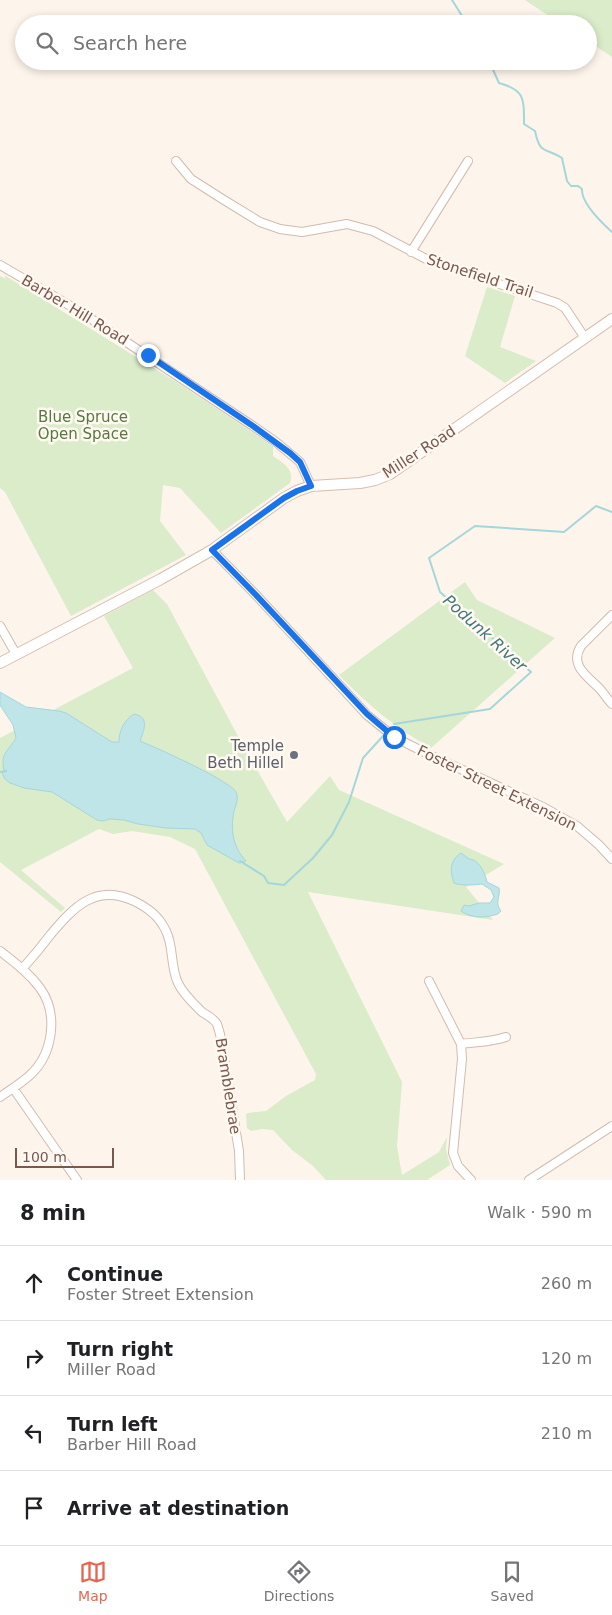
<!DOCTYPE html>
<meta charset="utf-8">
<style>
:root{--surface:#fff;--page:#f2f2f2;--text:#202124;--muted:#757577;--line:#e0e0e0;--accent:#e66651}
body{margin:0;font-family:"DejaVu Sans",sans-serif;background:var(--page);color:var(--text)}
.scale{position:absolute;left:15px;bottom:12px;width:99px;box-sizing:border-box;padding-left:5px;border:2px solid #79594d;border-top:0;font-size:14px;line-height:18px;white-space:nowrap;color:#79594d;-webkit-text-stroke:4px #fff9f2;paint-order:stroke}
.stop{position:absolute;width:15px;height:15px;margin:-11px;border:4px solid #1a73e8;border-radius:50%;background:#fff}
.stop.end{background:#1a73e8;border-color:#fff;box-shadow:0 1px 5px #0008}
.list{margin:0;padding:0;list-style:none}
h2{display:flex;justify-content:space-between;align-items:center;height:65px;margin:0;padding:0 20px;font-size:21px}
h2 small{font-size:16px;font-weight:400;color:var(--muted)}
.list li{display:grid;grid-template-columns:32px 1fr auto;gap:15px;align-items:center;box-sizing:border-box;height:75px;padding:0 20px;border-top:1px solid var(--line)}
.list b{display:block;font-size:19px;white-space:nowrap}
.list p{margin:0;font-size:16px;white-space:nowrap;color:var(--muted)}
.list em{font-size:16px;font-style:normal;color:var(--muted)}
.icon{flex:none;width:28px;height:28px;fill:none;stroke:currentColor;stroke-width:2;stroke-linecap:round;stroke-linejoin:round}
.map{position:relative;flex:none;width:612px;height:1180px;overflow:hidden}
.search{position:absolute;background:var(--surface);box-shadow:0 2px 8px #0003;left:15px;right:15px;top:15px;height:55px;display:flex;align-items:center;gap:12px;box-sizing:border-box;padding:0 18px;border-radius:28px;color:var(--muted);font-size:19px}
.sheet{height:365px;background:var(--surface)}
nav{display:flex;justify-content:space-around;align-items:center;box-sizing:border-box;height:70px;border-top:1px solid var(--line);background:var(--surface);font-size:14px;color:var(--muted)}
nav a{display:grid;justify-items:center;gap:2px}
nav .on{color:var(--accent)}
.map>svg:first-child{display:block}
.green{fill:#daecc9}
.water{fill:#bfe5e8;stroke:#a5d6da}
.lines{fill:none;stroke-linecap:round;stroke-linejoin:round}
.stream{stroke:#a5d6da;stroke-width:2}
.street-casing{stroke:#d0bbb0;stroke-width:10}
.secondary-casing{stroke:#d6beb0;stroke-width:12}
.street{stroke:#fff;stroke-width:8}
.secondary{stroke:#fff;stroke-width:10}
.route{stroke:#1a73e8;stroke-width:6}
.worship-dot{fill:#6b7280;stroke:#fff9f2;stroke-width:2}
.labels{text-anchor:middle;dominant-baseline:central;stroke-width:5;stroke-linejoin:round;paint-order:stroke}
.street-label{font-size:15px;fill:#79594d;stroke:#fff9f2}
.park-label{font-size:15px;fill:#567941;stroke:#fff9f2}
.worship-label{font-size:15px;fill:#5b616d;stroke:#fff9f2;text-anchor:end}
.water-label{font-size:16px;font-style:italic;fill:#40787e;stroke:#fff9f2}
</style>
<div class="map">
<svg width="612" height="1180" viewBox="0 0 612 1180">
<rect width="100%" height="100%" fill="#fdf5eb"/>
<!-- green -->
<path class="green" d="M525 0H612V57L588 41V24H561Z
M4 275 178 383 273 446V456C283 463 295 469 290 483L221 533 180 488 163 485 160 521 186 555 71 616 5 492 0 488V276L6 279Z
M487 287 515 296 500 347 536 361 505 383 465 356Z
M465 582 477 600 555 638 431 748C395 728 367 704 339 675Z
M153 590 167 604 246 751 287 822 330 776 339 790 504 864 466 887 493 920 308 892 402 1082 397 1146 402 1175 439 1152 447 1137 446 1149 450 1165 427 1180H326L313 1166 292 1150 273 1130 262 1129 251 1131 247 1128 246 1114 248 1113 266 1111 286 1096 315 1080 316 1074 195 849 170 837 132 831 113 834 99 829 21 870 65 908 61 912 0 862V738L133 668 104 616Z"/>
<!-- water -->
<path class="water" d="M0 692 26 707 59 711 66 713 112 742H119C119 731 124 720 134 714 150 717 144 730 140 741 157 748 229 780 236 792 239 798 236 805 234 811 230 830 233 847 246 861L239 863 207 845 201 833 195 829 166 828 138 824 124 820 110 819 103 821 97 820 52 792 24 788 10 783 5 779 2 773 4 771C0 752 9 751 16 738L13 725 0 705Z
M461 853 469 859C479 859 485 873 487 882L499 888C501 896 494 903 501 911L498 914C485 918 473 919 461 911L464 905 469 906 479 903H490L494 897 491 890 482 884C475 885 461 886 454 883 450 872 449 861 461 853Z"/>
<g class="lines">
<!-- stream -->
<path class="stream" d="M452 0 464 19 470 24
M489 61 499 83C525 90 524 99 524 124L535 131C540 155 545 147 562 158L567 181 571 186H578L582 189C581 203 602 223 612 232
M394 724 490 709 531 672 440 592 429 558 475 526 564 532 596 506 612 512
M0 772 6 771
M240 861 264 876 268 883 284 885 313 858 332 835 349 802 363 758 383 736"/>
<defs>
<path id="street" d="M176 161 191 179 224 200 260 222 280 229 302 232 347 224 373 231 430 261 557 303 565 308 585 338
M411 252 468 161
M0 265 81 312 253 426 276 442 300 462 311 486
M212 550 256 595 367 715 394 737 430 755 543 807 577 826 599 845 612 859
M612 615 581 646C569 665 587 676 599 688 604 693 607 699 612 704
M0 626 16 654
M0 951C14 962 29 973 40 988 59 1014 53 1055 29 1076 20 1084 10 1090 0 1097
M22 969C32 958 42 946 51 934 74 907 96 883 134 901 148 908 159 916 166 931 174 947 170 966 178 983 183 994 193 1003 202 1012 207 1015 214 1019 217 1024 218 1027 219 1031 220 1034L239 1151 240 1180
M429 981 461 1044 462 1059 453 1153 458 1166 471 1180
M461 1044C476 1042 492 1042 506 1037
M13 1088 77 1180
M529 1180 612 1126"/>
<path id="secondary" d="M0 663 161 579 212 550 284 498 297 491 311 486 360 483 375 480 390 474 612 319"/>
</defs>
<!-- street casing -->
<use href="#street" class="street-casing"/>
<!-- secondary casing -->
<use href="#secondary" class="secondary-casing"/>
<!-- street -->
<use href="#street" class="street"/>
<!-- secondary -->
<use href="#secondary" class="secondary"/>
</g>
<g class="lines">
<!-- route -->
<path class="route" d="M148 355 253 426 290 453 300 462 311 486 297 491 284 498 212 550 256 595 367 714 394 737"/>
</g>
<!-- markers -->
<circle class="worship-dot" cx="294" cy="755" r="5"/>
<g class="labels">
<!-- street labels -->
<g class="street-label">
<text transform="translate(480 276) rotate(18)">Stonefield Trail</text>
<text transform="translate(75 310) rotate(31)">Barber Hill Road</text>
<text transform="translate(419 452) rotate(-33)">Miller Road</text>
<text transform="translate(497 788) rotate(26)">Foster Street Extension</text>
<text transform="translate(228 1086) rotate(81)">Bramblebrae</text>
</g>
<!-- park labels -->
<g class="park-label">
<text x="83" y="417">Blue Spruce<tspan x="83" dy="17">Open Space</tspan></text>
</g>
<!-- worship labels -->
<g class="worship-label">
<text x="284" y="746">Temple<tspan x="284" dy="17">Beth Hillel</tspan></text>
</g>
<!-- water labels -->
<g class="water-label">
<text transform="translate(485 633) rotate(42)">Podunk River</text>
</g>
</g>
</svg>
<div class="scale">100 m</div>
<div class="stop" style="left:394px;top:737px"></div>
<div class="stop end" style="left:148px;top:355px"></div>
<div class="search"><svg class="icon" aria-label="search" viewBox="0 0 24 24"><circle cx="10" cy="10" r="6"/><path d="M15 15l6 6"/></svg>Search here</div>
</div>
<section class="sheet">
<h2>8 min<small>Walk · 590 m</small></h2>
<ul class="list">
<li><svg class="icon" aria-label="ahead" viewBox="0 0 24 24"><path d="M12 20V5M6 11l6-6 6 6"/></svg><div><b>Continue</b><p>Foster Street Extension</p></div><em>260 m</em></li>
<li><svg class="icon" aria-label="right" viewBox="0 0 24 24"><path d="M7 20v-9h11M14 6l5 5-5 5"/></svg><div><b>Turn right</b><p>Miller Road</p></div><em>120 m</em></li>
<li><svg class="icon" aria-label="left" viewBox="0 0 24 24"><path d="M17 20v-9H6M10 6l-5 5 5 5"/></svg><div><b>Turn left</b><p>Barber Hill Road</p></div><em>210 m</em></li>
<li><svg class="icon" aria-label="arrive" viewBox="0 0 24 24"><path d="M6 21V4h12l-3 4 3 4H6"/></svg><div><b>Arrive at destination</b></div></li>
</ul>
</section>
<nav>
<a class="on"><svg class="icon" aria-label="map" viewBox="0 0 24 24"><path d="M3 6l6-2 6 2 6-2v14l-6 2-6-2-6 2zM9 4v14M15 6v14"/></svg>Map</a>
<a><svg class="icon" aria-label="directions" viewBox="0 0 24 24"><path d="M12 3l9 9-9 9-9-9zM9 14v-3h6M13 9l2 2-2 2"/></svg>Directions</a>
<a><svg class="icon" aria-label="saved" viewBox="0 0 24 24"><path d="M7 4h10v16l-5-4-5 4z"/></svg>Saved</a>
</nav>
